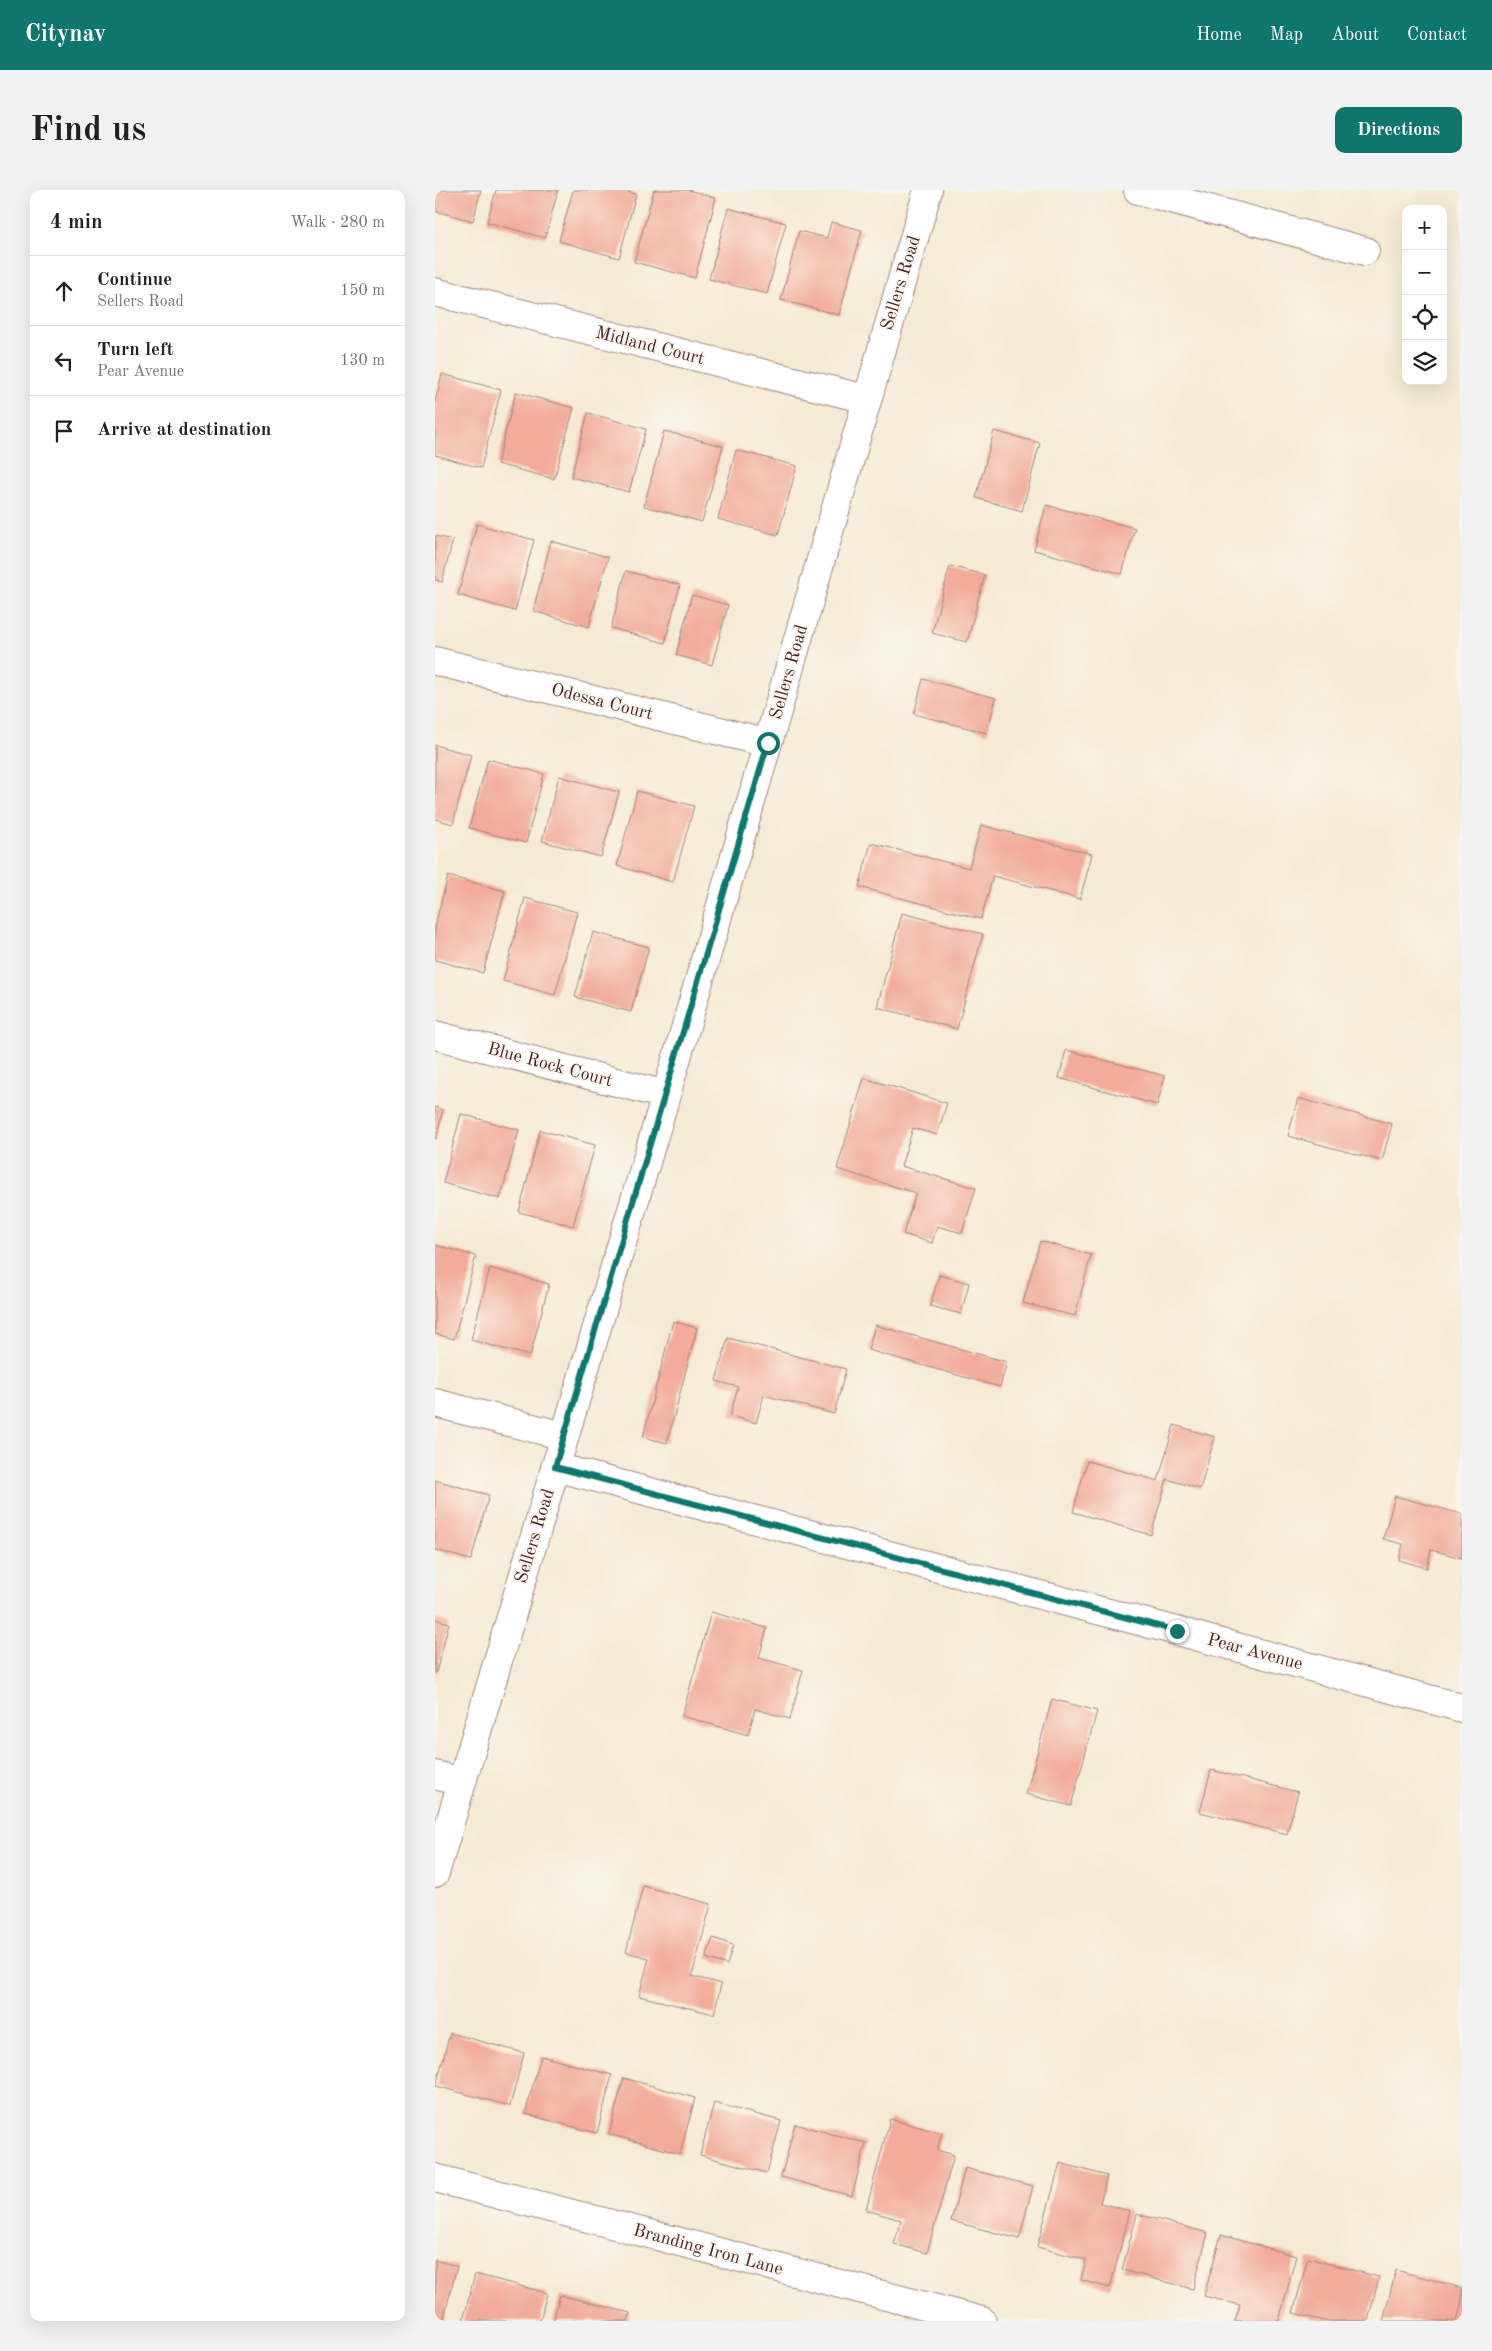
<!DOCTYPE html>
<meta charset="utf-8">
<style>
:root{--surface:#fff;--page:#f2f2f2;--text:#202124;--muted:#757577;--line:#e0e0e0;--accent:#0f766e}
body{margin:0;font-family:"Old Standard TT",serif;background:var(--page);color:var(--text)}
.controls{position:absolute;right:15px;top:15px;display:grid;overflow:hidden;border-radius:10px;box-shadow:0 5px 20px #0002}
.controls button{width:45px;height:45px;display:grid;place-items:center;padding:0;border:0;border-bottom:1px solid var(--line);background:var(--surface);color:var(--text);font:25px sans-serif}
.stop{position:absolute;width:15px;height:15px;margin:-11px;border:4px solid #0f766e;border-radius:50%;background:#fff}
.stop.end{background:#0f766e;border-color:#fff;box-shadow:0 1px 5px #0008}
.list{margin:0;padding:0;list-style:none}
h2{display:flex;justify-content:space-between;align-items:center;height:65px;margin:0;padding:0 20px;font-size:21px}
h2 small{font-size:16px;font-weight:400;color:var(--muted)}
.list li{display:grid;grid-template-columns:32px 1fr auto;gap:15px;align-items:center;box-sizing:border-box;height:70px;padding:0 20px;border-top:1px solid var(--line)}
.list b{display:block;font-size:19px;white-space:nowrap}
.list p{margin:0;font-size:16px;white-space:nowrap;color:var(--muted)}
.list em{font-size:16px;font-style:normal;color:var(--muted)}
.icon{flex:none;width:28px;height:28px;fill:none;stroke:currentColor;stroke-width:2;stroke-linecap:round;stroke-linejoin:round}
.map{position:relative;flex:none;width:1027px;height:2131px;overflow:hidden;border-radius:10px}
header{display:flex;align-items:center;gap:30px;box-sizing:border-box;height:70px;padding:0 25px;background:var(--accent);color:#fff}
header strong{font-size:24px}
nav{display:flex;gap:28px;margin-inline-start:auto;font-size:18px}
.intro{display:flex;align-items:center;justify-content:space-between;box-sizing:border-box;height:120px;padding:0 30px}
h1{margin:0;font-size:35px}
.button{padding:12px 22px;border-radius:10px;background:var(--accent);color:#fff;font-size:18px;font-weight:700}
main{display:flex;gap:30px;padding:0 30px}
aside{flex:1;background:var(--surface);border-radius:10px;box-shadow:0 5px 20px #0002}
.map>svg:first-child{display:block}
.building{fill:#f2ac99}
.lines{fill:none;stroke-linecap:round;stroke-linejoin:round}
.minor-casing{stroke:#a08480;stroke-width:30}
.minor{stroke:#fff;stroke-width:28}
.route{stroke:#0f766e;stroke-width:6}
.labels{text-anchor:middle;dominant-baseline:central;stroke-width:4;stroke-linejoin:round;paint-order:stroke}
.street-label{font-size:18px;fill:#4a1f2b;stroke:#fbf7ec}
</style>
<header>
<strong>Citynav</strong>
<nav><a>Home</a><a>Map</a><a>About</a><a>Contact</a></nav>
</header>
<div class="intro"><h1>Find us</h1><a class="button">Directions</a></div>
<main>
<aside>
<h2>4 min<small>Walk · 280 m</small></h2>
<ul class="list">
<li><svg class="icon" aria-label="ahead" viewBox="0 0 24 24"><path d="M12 20V5M6 11l6-6 6 6"/></svg><div><b>Continue</b><p>Sellers Road</p></div><em>150 m</em></li>
<li><svg class="icon" aria-label="left" viewBox="0 0 24 24"><path d="M17 20v-9H6M10 6l-5 5 5 5"/></svg><div><b>Turn left</b><p>Pear Avenue</p></div><em>130 m</em></li>
<li><svg class="icon" aria-label="arrive" viewBox="0 0 24 24"><path d="M6 21V4h12l-3 4 3 4H6"/></svg><div><b>Arrive at destination</b></div></li>
</ul>
</aside>
<div class="map">
<svg width="1027" height="2131" viewBox="0 0 1027 2131">
<rect width="100%" height="100%" fill="#fbf7ec"/>
<filter id="ink" filterUnits="userSpaceOnUse"><feTurbulence type="fractalNoise" baseFrequency=".02" numOctaves="2"/><feDisplacementMap in="SourceGraphic" scale="10" xChannelSelector="R" yChannelSelector="G"/><feConvolveMatrix kernelMatrix="1 2 1 2 8 2 1 2 1" color-interpolation-filters="sRGB"/></filter>
<filter id="wash" filterUnits="userSpaceOnUse"><feTurbulence type="fractalNoise" baseFrequency=".0096" numOctaves="4" result="noise"/><feDisplacementMap in="SourceGraphic" scale="20" xChannelSelector="R" yChannelSelector="G"/><feGaussianBlur stdDeviation="1.12" result="paint"/><feColorMatrix in="noise" values="0 0 0 0 0 0 0 0 0 0 0 0 0 0 0 0 0 1.4 0 .05"/><feComposite in="paint" operator="in"/></filter>
<g filter="url(#wash)">
<rect width="100%" height="100%" fill="#f5ead4"/>
<g id="blocks">
<!-- building -->
<path class="building" d="M0 0H46L38 31 0 21Z
M61 0H123L110 48 52 32Z
M138 0H186L201 4 184 68 124 51Z
M219 0H253L281 8 260 88 199 72Z
M293 18 351 33 332 104 274 89Z
M396 32 427 40 404 125 346 110 364 41 392 48Z
M7 184 66 200 46 278 0 265V212Z
M81 202 139 218 119 289 62 274Z
M153 223 211 239 194 302 136 287Z
M229 241 288 256 267 332 209 316Z
M559 241 605 253 587 321 541 308Z
M301 260 362 276 343 345 283 329Z
M611 315 700 338 687 384 599 360Z
M42 334 99 350 80 421 23 405Z
M0 346 18 350 7 392 0 390Z
M116 351 173 367 154 437 98 421Z
M515 376 550 385 532 452 497 443Z
M191 381 245 395 230 453 176 438Z
M257 405 293 415 277 475 241 465Z
M488 489 561 508 552 543 479 524Z
M0 555 36 565 18 634 0 629Z
M53 569 109 584 91 653 34 638Z
M124 586 184 602 166 667 107 651Z
M202 601 259 616 238 692 182 676Z
M546 635 657 664 645 709 558 686 546 729 424 697 436 653 534 678Z
M13 686 70 701 48 783 0 770V735Z
M90 708 142 722 120 805 68 791Z
M467 723 548 744 522 839 442 817Z
M158 742 214 757 196 822 140 807Z
M631 860 730 886 722 915 624 888Z
M429 888 512 913 502 945 478 938 466 976 541 998 527 1043 502 1036 497 1053 468 1044 481 1003 402 979Z
M863 908 957 934 947 971 853 946Z
M0 917 8 920 1 949H0Z
M26 924 84 940 65 1009 8 993Z
M105 940 160 955 138 1036 84 1022Z
M605 1051 656 1065 640 1126 588 1113Z
M0 1055 41 1066 19 1149 0 1144Z
M55 1078 114 1094 95 1166 36 1150Z
M504 1085 534 1093 526 1124 495 1116Z
M238 1131 262 1138 232 1253 208 1247Z
M440 1135 572 1172 565 1197 433 1160Z
M293 1148 411 1179 399 1224 329 1205 321 1233 295 1226 303 1197 281 1191Z
M739 1235 780 1247 765 1299 732 1289 716 1345 638 1322 652 1271 723 1291Z
M0 1290 54 1305 36 1370 0 1360Z
M960 1306 1027 1324V1368L996 1360 992 1378 964 1370 968 1354 948 1349Z
M276 1422 332 1438 324 1468 368 1480 355 1529 320 1519 313 1545 247 1526Z
M0 1429 14 1433 1 1483H0Z
M617 1509 662 1521 636 1616 591 1604Z
M776 1580 863 1602 852 1644 765 1622Z
M208 1696 276 1714 257 1786 286 1794 279 1824 204 1806 214 1768 191 1762Z
M278 1748 298 1755 292 1775 271 1768Z
M15 1843 89 1863 75 1916 1 1896Z
M106 1866 177 1885 162 1943 90 1924Z
M189 1888 260 1908 245 1964 174 1944Z
M279 1913 346 1931 332 1983 265 1965Z
M455 1929 507 1943 502 1960 519 1965 492 2063 459 2054 466 2030 431 2020Z
M360 1934 431 1953 417 2006 346 1987Z
M625 1973 672 1986 665 2013 695 2021 675 2098 646 2090 651 2070 602 2057Z
M530 1978 598 1996 584 2049 516 2031Z
M702 2024 773 2043 758 2099 687 2080Z
M786 2045 861 2066 844 2131H800L805 2115 769 2106Z
M873 2068 944 2087 933 2131H889L858 2123Z
M0 2070 22 2076 8 2131H0Z
M961 2080 1027 2098V2111L1022 2131H948Z
M40 2084 112 2103 105 2131H28Z
M125 2105 195 2123 193 2131H118Z"/>
</g>
</g>
<g filter="url(#ink)">
<use href="#blocks" fill-opacity="0" stroke="#a08480" stroke-width="1"/>
<g class="lines">
<defs>
<path id="minor" d="M703 0 930 61
M0 102 431 209
M0 471 333 553
M0 845 231 905
M0 1213 129 1246
M120 1277 742 1441 1027 1518
M0 1585 27 1592
M0 1683 231 905 493 0
M0 1988 547 2131"/>
</defs>
<!-- minor casing -->
<use href="#minor" class="minor-casing"/>
<!-- minor -->
<use href="#minor" class="minor"/>
</g>
</g>
<g class="lines" filter="url(#ink)">
<!-- route -->
<path class="route" d="M333 553 120 1277 742 1441"/>
</g>
<g class="labels">
<!-- street labels -->
<g class="street-label">
<text transform="translate(466 93) rotate(-73)">Sellers Road</text>
<text transform="translate(215 156) rotate(14)">Midland Court</text>
<text transform="translate(354 482) rotate(-74)">Sellers Road</text>
<text transform="translate(167 512) rotate(14)">Odessa Court</text>
<text transform="translate(115 875) rotate(15)">Blue Rock Court</text>
<text transform="translate(100 1346) rotate(-73)">Sellers Road</text>
<text transform="translate(820 1462) rotate(15)">Pear Avenue</text>
<text transform="translate(273 2060) rotate(15)">Branding Iron Lane</text>
</g>
</g>
</svg>
<div class="controls">
<button>+</button>
<button>−</button>
<button><svg class="icon" aria-label="locate" viewBox="0 0 24 24"><circle cx="12" cy="12" r="6"/><path d="M12 2v4M12 18v4M2 12h4M18 12h4"/></svg></button>
<button><svg class="icon" aria-label="layers" viewBox="0 0 24 24"><path d="M12 4l9 5-9 5-9-5zM3 14l9 5 9-5"/></svg></button>
</div>
<div class="stop" style="left:333px;top:553px"></div>
<div class="stop end" style="left:742px;top:1441px"></div>
</div>
</main>
